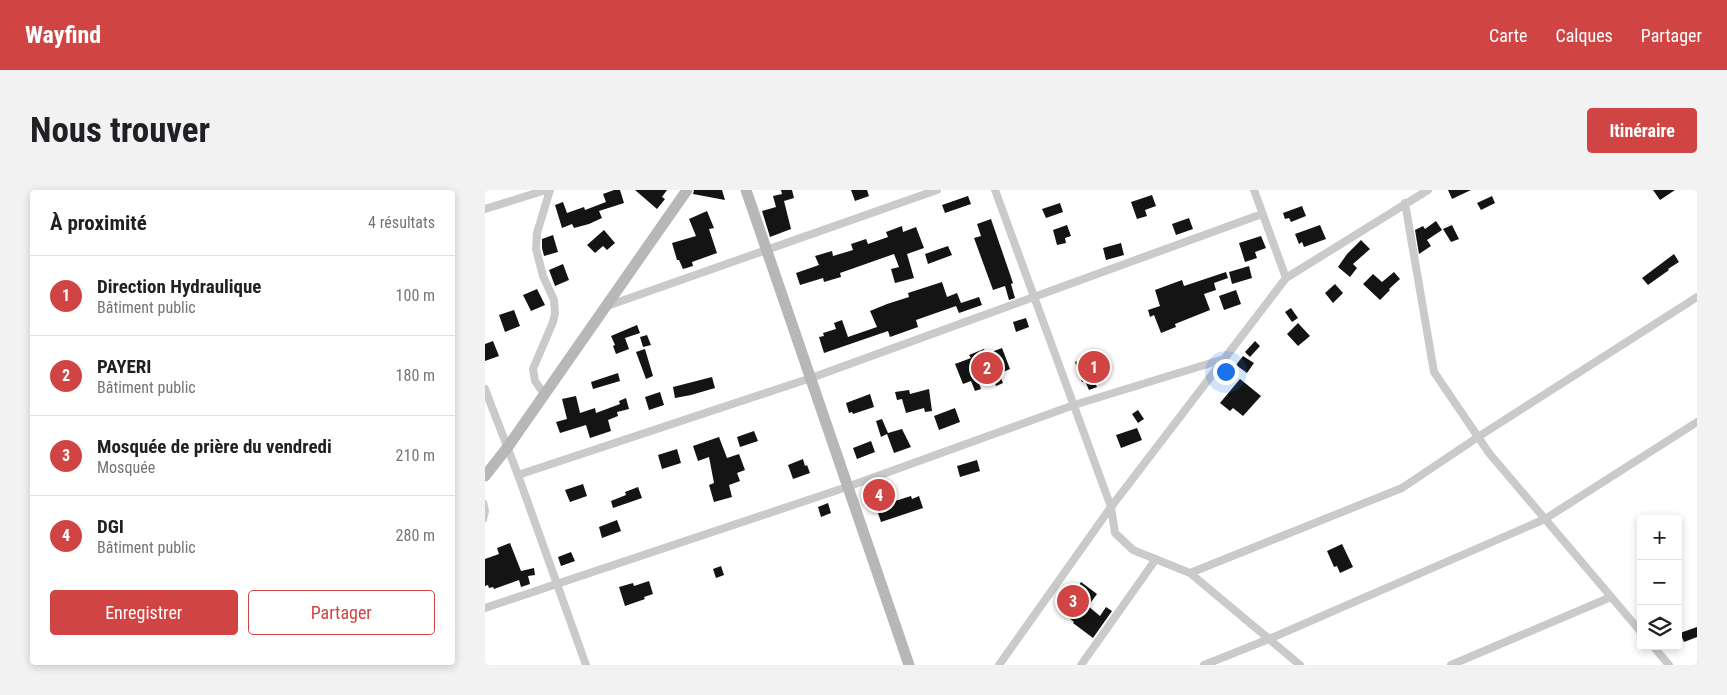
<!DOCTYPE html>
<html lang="fr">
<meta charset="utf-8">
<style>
:root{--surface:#fff;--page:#f2f2f2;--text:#202124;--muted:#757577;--line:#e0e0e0;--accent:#d04543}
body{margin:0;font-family:"Roboto Condensed",sans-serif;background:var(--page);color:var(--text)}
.controls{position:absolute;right:15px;bottom:15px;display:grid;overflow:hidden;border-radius:5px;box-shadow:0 2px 8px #0003}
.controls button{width:45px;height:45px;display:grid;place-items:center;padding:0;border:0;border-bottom:1px solid var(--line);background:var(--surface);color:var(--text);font:25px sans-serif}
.you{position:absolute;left:740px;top:181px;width:18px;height:18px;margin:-12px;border:4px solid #fff;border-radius:50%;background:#1a73e8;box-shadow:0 0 0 8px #1a73e833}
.badge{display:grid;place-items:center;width:32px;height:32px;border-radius:50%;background:var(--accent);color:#fff;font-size:16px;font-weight:700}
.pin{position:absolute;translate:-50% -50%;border:2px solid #fff;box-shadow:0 1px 5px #0006}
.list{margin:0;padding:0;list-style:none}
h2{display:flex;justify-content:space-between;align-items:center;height:65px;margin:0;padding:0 20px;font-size:21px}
h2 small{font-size:16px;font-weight:400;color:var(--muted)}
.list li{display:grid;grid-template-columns:32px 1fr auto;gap:15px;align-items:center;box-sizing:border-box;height:80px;padding:0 20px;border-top:1px solid var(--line)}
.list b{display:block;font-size:19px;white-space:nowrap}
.list p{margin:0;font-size:16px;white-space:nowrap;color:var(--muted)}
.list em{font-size:16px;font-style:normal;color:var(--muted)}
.actions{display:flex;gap:10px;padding:15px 20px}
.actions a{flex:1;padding:11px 0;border:1px solid var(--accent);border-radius:5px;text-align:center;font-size:18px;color:var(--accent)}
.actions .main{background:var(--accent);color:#fff}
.icon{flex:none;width:28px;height:28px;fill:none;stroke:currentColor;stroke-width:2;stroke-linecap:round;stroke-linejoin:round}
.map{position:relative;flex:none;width:1212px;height:475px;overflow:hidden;border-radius:5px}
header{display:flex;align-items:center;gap:30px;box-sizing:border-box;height:70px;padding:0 25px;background:var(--accent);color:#fff}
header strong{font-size:24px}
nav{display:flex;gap:28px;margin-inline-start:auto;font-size:18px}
.intro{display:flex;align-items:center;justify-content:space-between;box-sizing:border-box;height:120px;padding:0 30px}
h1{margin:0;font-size:35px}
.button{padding:12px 22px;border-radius:5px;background:var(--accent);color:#fff;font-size:18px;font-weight:700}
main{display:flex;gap:30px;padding:0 30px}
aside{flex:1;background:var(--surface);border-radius:5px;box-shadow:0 2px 8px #0003}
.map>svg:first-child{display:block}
.building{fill:#141414}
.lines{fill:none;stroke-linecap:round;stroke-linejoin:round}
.lane{stroke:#cacaca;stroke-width:4}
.street{stroke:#cacaca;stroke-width:8}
.secondary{stroke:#b7b7b7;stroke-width:11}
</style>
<header>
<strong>Wayfind</strong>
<nav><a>Carte</a><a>Calques</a><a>Partager</a></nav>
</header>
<div class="intro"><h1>Nous trouver</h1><a class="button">Itinéraire</a></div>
<main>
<aside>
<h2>À proximité<small>4 résultats</small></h2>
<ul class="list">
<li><span class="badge">1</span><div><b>Direction Hydraulique</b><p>Bâtiment public</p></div><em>100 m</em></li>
<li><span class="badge">2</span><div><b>PAYERI</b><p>Bâtiment public</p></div><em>180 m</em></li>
<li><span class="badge">3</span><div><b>Mosquée de prière du vendredi</b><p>Mosquée</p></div><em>210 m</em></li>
<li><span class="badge">4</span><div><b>DGI</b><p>Bâtiment public</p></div><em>280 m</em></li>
</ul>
<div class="actions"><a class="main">Enregistrer</a><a>Partager</a></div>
</aside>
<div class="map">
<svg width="1212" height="475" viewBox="0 0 1212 475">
<rect width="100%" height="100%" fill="#fff"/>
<!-- building -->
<path class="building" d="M129 0H135L139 13 114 21 117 28 104 34 89 38 87 34 77 38 70 15 78 12 82 23 99 17 100 20 121 12 118 4Z
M150 0H182L177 7 180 9 172 19Z
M209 0H237L240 10 208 4Z
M296 0H307L309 8 299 11 306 39 285 47 277 21 291 17 288 6 297 4Z
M366 0H382L384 6 370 11Z
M963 0H986L967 9Z
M1168 0H1190L1175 10Z
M667 5 671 16 660 20 662 26 652 29 646 12Z
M483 6 486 14 460 23 457 15Z
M1007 6 1010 13 996 20 992 13Z
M575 13 578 22 561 28 557 19Z
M817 16 821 26 806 32 804 28 800 29 798 23Z
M222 21 229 38 224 39 232 63 207 72 208 76 198 79 194 70H192L187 53 211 46 204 29Z
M704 28 708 39 691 45 687 34Z
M506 29 528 93 526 94 530 108 524 110 520 96 508 100 489 48 496 46 492 34Z
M951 31 957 40 942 50 946 56 934 64 930 40 938 36 940 39Z
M582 35 586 46 580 48 581 53 572 55 568 40Z
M835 35 841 49 819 57 817 52 814 54 810 44Z
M967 35 974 49 966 52 958 39Z
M417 36 418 42 431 37 439 58 422 64 429 88 410 93 406 79 414 77 409 64 355 83 356 87 339 92 338 88 315 95 311 83 334 75 330 66 347 61 348 66 368 60 366 54 381 49 383 54 403 47 401 42Z
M119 40 130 53 122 60 118 56 110 63 102 55Z
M68 45 73 62 59 66 57 58V49Z
M776 46 781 58 770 62 772 68 760 72 754 53Z
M876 50 885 59 868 74 872 78 865 87 853 77 862 64Z
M636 53 639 65 621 70 618 58Z
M463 56 467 65 443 74 440 64Z
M1189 64 1194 72 1183 79 1184 80 1163 95 1157 88Z
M78 74 84 90 70 96 64 80Z
M764 76 767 88 747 94 744 82Z
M741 82 743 88 729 93 731 100 719 104 725 120 690 134 691 137 676 143 669 125 665 127 663 120 675 116 670 100 697 90 699 96Z
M909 82 915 89 904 99 905 100 895 110 878 94 888 84 897 92Z
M457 92 462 107 472 103 476 113 494 107 497 115 474 123 471 116 431 130 433 137 405 147 403 141 339 163 334 147 339 146 338 143 351 139 349 133 357 130 363 147 392 137 385 121 402 114 424 107 423 103Z
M850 94 858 103 848 113 840 103Z
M52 99 60 115 46 121 38 105Z
M751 100 756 114 739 120 734 106Z
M806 118 813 128 807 132 800 122Z
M29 120 35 136 20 142 14 125Z
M541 128 544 137 531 142 528 132Z
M813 133 825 146 813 156 802 144Z
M152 135 155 143 140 148 144 159 131 164 128 156 130 155 126 146Z
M162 145 166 155 158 157 155 147Z
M8 151 14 166 0 171V154Z
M770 151 775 156 765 167 760 162Z
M517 158 525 179 514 184 518 193 511 196 507 185 493 190 496 199 490 201 486 191 478 194 470 174 486 168 484 165 499 159 501 164Z
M160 159 168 186 161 189 151 162Z
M618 162 626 182 608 188 612 197 604 200 600 191 597 192 590 172Z
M758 166 769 173 762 183 751 175Z
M133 183 135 191 108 199 106 192Z
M227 187 230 198 206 205 190 208 188 197Z
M755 189 776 206 758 226 748 218 745 221 735 213Z
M444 199 447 221 440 222 439 218 421 223 417 209 412 210 410 202 424 200 425 204Z
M175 202 179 215 164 220 160 207Z
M385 204 389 217 368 224 367 222 364 223 361 213Z
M91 206 95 223 110 218 111 223 135 214 134 211 141 208 144 219 132 222 133 226 123 230 126 241 105 248 101 235 75 243 71 232 82 229 77 209Z
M470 218 475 232 454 240 449 226Z
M653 220 659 229 653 233 647 224Z
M397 229 403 243 417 239 426 257 409 263 402 244 396 247 391 231Z
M652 238 657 250 636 258 631 245Z
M269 241 273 251 255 257 252 247Z
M234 247 242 268 254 264 260 280 252 283 255 291 244 295 247 307 229 312 224 295 229 293 224 267 213 271 208 256Z
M386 251 390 262 372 269 368 258Z
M192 259 196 273 177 279 173 265Z
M318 269 320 276 322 275 325 283 308 289 303 275Z
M492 270 495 281 475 287 472 276Z
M98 294 102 306 85 312 80 300Z
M153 297 157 308 128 318 126 311 141 305 140 302Z
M426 306 427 309 434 306 438 318 396 332 391 317Z
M343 313 346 323 336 327 333 317Z
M132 330 136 341 117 348 114 337Z
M25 353 36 381 49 378 50 385 43 386 45 394 36 397 34 390 9 399 8 397 4 398 3 395 0 396V369L14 364 12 358Z
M857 354 868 377 855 383 852 376 849 377 842 361Z
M86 362 90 371 76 376 73 367Z
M236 376 239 385 231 388 228 379Z
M164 391 168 404 159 407 160 409 140 416 134 397 148 393 149 396Z
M596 392 612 404 603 416 615 426 621 417 627 421 608 448 588 433 589 432 573 419 586 401 589 403Z
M1212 437V447L1199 452 1195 443Z"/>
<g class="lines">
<!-- lane -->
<path class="lane" d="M0 312 2 321 0 330"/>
<!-- street -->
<path class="street" d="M510 0 626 317 630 343 648 360 705 383 815 475
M769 0 801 88
M920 13 949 182 1004 263 1156 442
M0 19 61 0
M122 116 452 0
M0 199 33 285 101 475
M59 204 50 191 48 179 68 132 70 123 69 110 58 86 51 59 52 43 65 0
M33 285 326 188 777 24
M705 383 917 298 993 247 1212 107
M0 418 362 297 589 215 739 169
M1168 456 1184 475
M514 475 626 317 801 88 943 0
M596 475 671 369
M719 475 784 449 1060 329 1212 232
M966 475 1126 407"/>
<!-- secondary -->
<path class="secondary" d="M261 0 424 475
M0 286 22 258 202 0"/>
</g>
</svg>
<div class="controls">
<button>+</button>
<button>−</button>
<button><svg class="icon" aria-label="layers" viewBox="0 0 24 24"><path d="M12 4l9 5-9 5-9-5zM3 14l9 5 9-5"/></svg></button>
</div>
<div class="you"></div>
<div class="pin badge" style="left:609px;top:177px">1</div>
<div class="pin badge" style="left:502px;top:178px">2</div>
<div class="pin badge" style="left:588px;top:411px">3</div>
<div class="pin badge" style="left:394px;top:305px">4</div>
</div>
</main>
